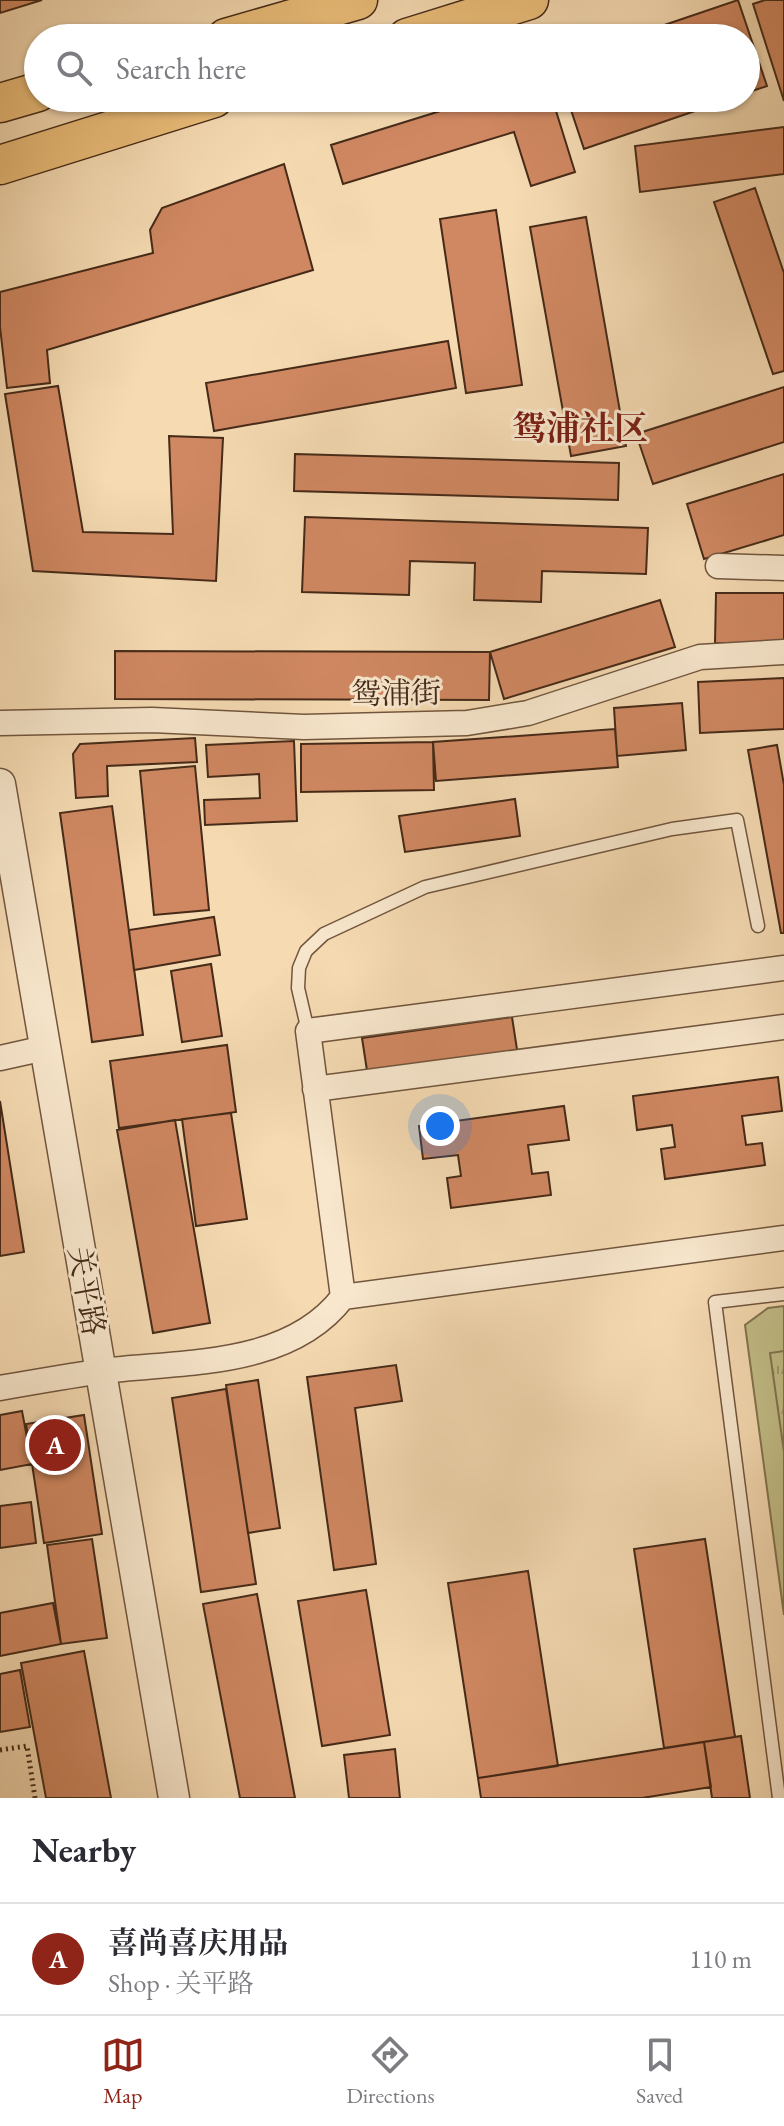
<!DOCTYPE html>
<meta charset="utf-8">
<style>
:root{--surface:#fff;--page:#f2f2f3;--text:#2b2b33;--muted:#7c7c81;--line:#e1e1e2;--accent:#8f2418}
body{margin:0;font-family:"EB Garamond","Noto Serif SC",serif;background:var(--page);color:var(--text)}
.you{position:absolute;left:440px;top:1126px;width:28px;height:28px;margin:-20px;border:6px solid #fff;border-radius:50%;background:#1a73e8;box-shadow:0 0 0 12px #1a73e833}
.badge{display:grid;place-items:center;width:52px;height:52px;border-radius:50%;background:var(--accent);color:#fff;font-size:26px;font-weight:700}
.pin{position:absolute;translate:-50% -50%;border:4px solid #fff;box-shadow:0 2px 8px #0006}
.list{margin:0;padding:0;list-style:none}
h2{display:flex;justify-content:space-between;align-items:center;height:104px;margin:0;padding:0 32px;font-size:34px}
h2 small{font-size:26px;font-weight:400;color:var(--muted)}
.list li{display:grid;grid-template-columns:52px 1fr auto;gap:24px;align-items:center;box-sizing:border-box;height:112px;padding:0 32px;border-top:2px solid var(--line)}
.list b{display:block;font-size:30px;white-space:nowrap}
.list p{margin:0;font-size:26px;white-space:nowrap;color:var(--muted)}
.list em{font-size:26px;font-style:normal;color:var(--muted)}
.icon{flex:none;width:44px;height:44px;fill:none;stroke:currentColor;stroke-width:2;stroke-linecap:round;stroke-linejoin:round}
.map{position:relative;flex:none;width:784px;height:1798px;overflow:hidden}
.search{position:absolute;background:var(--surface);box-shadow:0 2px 6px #0004;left:24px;right:24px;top:24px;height:88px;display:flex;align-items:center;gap:20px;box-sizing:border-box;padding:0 28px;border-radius:44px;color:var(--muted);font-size:30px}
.sheet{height:216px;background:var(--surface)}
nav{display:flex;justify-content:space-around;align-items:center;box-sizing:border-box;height:112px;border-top:2px solid var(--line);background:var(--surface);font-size:22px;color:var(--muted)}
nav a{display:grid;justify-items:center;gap:4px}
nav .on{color:var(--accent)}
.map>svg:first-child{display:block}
.green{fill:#c2be88;stroke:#847450;stroke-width:2}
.park{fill:url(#park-tufts);stroke:#847450;stroke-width:2}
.building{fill:#d08862;stroke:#452a18;stroke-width:2}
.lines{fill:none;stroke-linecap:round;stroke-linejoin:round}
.service-casing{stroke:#71563e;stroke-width:15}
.minor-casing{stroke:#71563e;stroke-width:27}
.tertiary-casing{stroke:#71563e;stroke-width:33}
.primary-casing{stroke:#452a18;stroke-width:41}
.path{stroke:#452a18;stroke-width:5;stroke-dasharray:2 4;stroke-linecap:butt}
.service{stroke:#f8e7cd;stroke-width:12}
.minor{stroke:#f8e7cd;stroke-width:24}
.tertiary{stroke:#f8e7cd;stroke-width:30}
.primary{stroke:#eabd79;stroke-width:38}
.labels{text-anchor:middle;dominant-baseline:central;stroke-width:6;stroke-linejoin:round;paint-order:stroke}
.street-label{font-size:30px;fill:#452a18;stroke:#f8e7cd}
.quarter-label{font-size:34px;font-weight:bold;fill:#7a1f14;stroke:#f8e7cd}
</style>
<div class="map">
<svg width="784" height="1798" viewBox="0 0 784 1798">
<defs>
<pattern id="park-tufts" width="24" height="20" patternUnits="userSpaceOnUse" patternTransform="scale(2)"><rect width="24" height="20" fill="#c2be88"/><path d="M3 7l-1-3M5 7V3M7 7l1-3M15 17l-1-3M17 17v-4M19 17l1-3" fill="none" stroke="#9f9b6e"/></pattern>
</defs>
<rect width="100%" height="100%" fill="#f5dab2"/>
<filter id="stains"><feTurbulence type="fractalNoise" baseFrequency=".0025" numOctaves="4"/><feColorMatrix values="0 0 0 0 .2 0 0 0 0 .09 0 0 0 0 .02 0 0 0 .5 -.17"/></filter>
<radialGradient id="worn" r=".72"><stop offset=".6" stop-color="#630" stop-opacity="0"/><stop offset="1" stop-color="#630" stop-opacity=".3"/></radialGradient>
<!-- green -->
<path class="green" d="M784 1306V1615L745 1325 768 1308Z"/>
<!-- park -->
<path class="park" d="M784 1351V1452L770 1353Z"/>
<!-- building -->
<path class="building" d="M0 0H42L0 13Z
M738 0 767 86 746 93V38H626Z
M765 0H784V101L753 4Z
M482 98H552L575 172 531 186 514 132 343 184 331 145Z
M567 98H733L584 149Z
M784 127V174L640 192 635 146Z
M284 164 313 270 47 350 50 383 7 388 0 327V292L153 253 150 230 162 208Z
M755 188 784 273V371L773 374 714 202Z
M496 210 522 385 466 393 440 219Z
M586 217 626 446 571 456 530 227Z
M448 341 456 388 214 431 206 383Z
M58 386 83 532 173 534 169 436 223 438 216 581 33 571 5 394Z
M784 387V442L653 484 636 434Z
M295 454 619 463 618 500 294 491Z
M784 474V535L704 559 687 504Z
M305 517 648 528 646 574 542 571 541 602 474 600 475 563 410 561 409 595 302 592Z
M716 593H784V644L715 643Z
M660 600 675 647 504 699 490 652Z
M115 651 490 652 489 700 115 699Z
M784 678V729L700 733 698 682Z
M682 703 686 750 617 756 614 708Z
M615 729 618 767 436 781 433 742Z
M195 738 197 762 107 766 108 796 76 798 73 754 80 744Z
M294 741 297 821 205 825 204 800 260 798 259 774 208 777 206 745Z
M433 742 434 790 301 792V744Z
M777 745 784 785V933H781L748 750Z
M195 766 209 910 154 915 140 771Z
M515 799 520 836 405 852 399 816Z
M112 806 143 1035 92 1042 60 813Z
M214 917 220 955 134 970 129 930Z
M211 964 222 1036 182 1042 171 971Z
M512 1017 518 1056 368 1077 362 1038Z
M227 1045 236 1112 119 1128 110 1061Z
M778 1077 782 1111 742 1116 746 1145 762 1143 765 1165 665 1179 661 1149 675 1147 672 1125 637 1130 633 1096Z
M0 1101 24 1252 0 1256Z
M564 1106 569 1140 528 1145 532 1174 548 1172 551 1195 451 1208 447 1178 461 1176 458 1155 423 1159 419 1126Z
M231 1113 247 1219 196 1226 182 1119Z
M175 1120 210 1323 153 1333 117 1130Z
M396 1365 402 1401 355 1408 376 1564 334 1570 307 1377Z
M258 1380 280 1528 248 1533 226 1385Z
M226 1389 256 1584 201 1592 172 1398Z
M22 1411 32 1464 0 1470V1415Z
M84 1415 102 1534 44 1543 26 1424Z
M31 1502 36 1543 0 1548V1506Z
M92 1539 107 1638 61 1644 47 1545Z
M705 1539 735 1737 664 1748 634 1549Z
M528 1571 558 1766 478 1778 448 1583Z
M366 1590 390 1735 322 1746 298 1601Z
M257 1594 295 1798H240L203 1604Z
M53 1603 61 1644 0 1656V1613Z
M84 1651 111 1798H46L21 1663Z
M20 1670 30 1727 0 1732V1674Z
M741 1736 750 1798H712L704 1742Z
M704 1742 711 1787 642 1798H481L478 1778Z
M395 1749 400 1798H349L344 1755Z"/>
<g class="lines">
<defs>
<path id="service" d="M308 1031 298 988 299 968 306 951 324 934 425 887 672 829 737 820 758 926
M779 1798 715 1302 784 1294"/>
<path id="minor" d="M718 566 784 568
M0 723 152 720 304 727 467 723 528 713 700 657 784 652
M0 1058 45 1048
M315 1089 784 1027
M343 1297 308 1031 784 968
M0 1388C34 1382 69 1376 103 1371 183 1361 289 1368 343 1297L784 1238"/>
<path id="tertiary" d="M0 784 174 1798"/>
<path id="primary" d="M226 38 358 0
M407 38 529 0
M0 103 38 92
M0 165 214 98"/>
</defs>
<!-- service casing -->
<use href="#service" class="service-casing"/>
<!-- minor casing -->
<use href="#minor" class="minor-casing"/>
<!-- tertiary casing -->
<use href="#tertiary" class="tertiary-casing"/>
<!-- primary casing -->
<use href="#primary" class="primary-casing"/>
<!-- path -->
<path class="path" d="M0 1750 27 1746 35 1798"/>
<!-- service -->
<use href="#service" class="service"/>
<!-- minor -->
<use href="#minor" class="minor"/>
<!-- tertiary -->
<use href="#tertiary" class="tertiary"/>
<!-- primary -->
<use href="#primary" class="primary"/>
</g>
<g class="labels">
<!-- street labels -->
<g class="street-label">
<text transform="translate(396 693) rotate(-1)">鸳浦街</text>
<text transform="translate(87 1291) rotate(80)">关平路</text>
</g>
<!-- quarter labels -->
<g class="quarter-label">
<text x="580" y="428">鸳浦社区</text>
</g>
</g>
<rect width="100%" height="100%" filter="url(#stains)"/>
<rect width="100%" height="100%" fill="url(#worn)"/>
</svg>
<div class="you"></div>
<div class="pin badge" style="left:55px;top:1445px">A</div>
<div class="search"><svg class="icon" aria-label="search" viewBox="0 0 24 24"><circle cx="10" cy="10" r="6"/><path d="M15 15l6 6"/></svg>Search here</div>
</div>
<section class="sheet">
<h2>Nearby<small></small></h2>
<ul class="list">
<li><span class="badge">A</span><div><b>喜尚喜庆用品</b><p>Shop · 关平路</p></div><em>110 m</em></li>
</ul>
</section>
<nav>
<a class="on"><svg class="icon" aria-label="map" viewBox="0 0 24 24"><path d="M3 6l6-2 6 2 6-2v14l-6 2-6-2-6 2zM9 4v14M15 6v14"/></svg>Map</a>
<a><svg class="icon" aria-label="directions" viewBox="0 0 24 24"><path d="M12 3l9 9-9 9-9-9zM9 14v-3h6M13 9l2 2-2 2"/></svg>Directions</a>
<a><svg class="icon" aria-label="saved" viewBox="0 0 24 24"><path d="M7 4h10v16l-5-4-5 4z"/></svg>Saved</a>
</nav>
